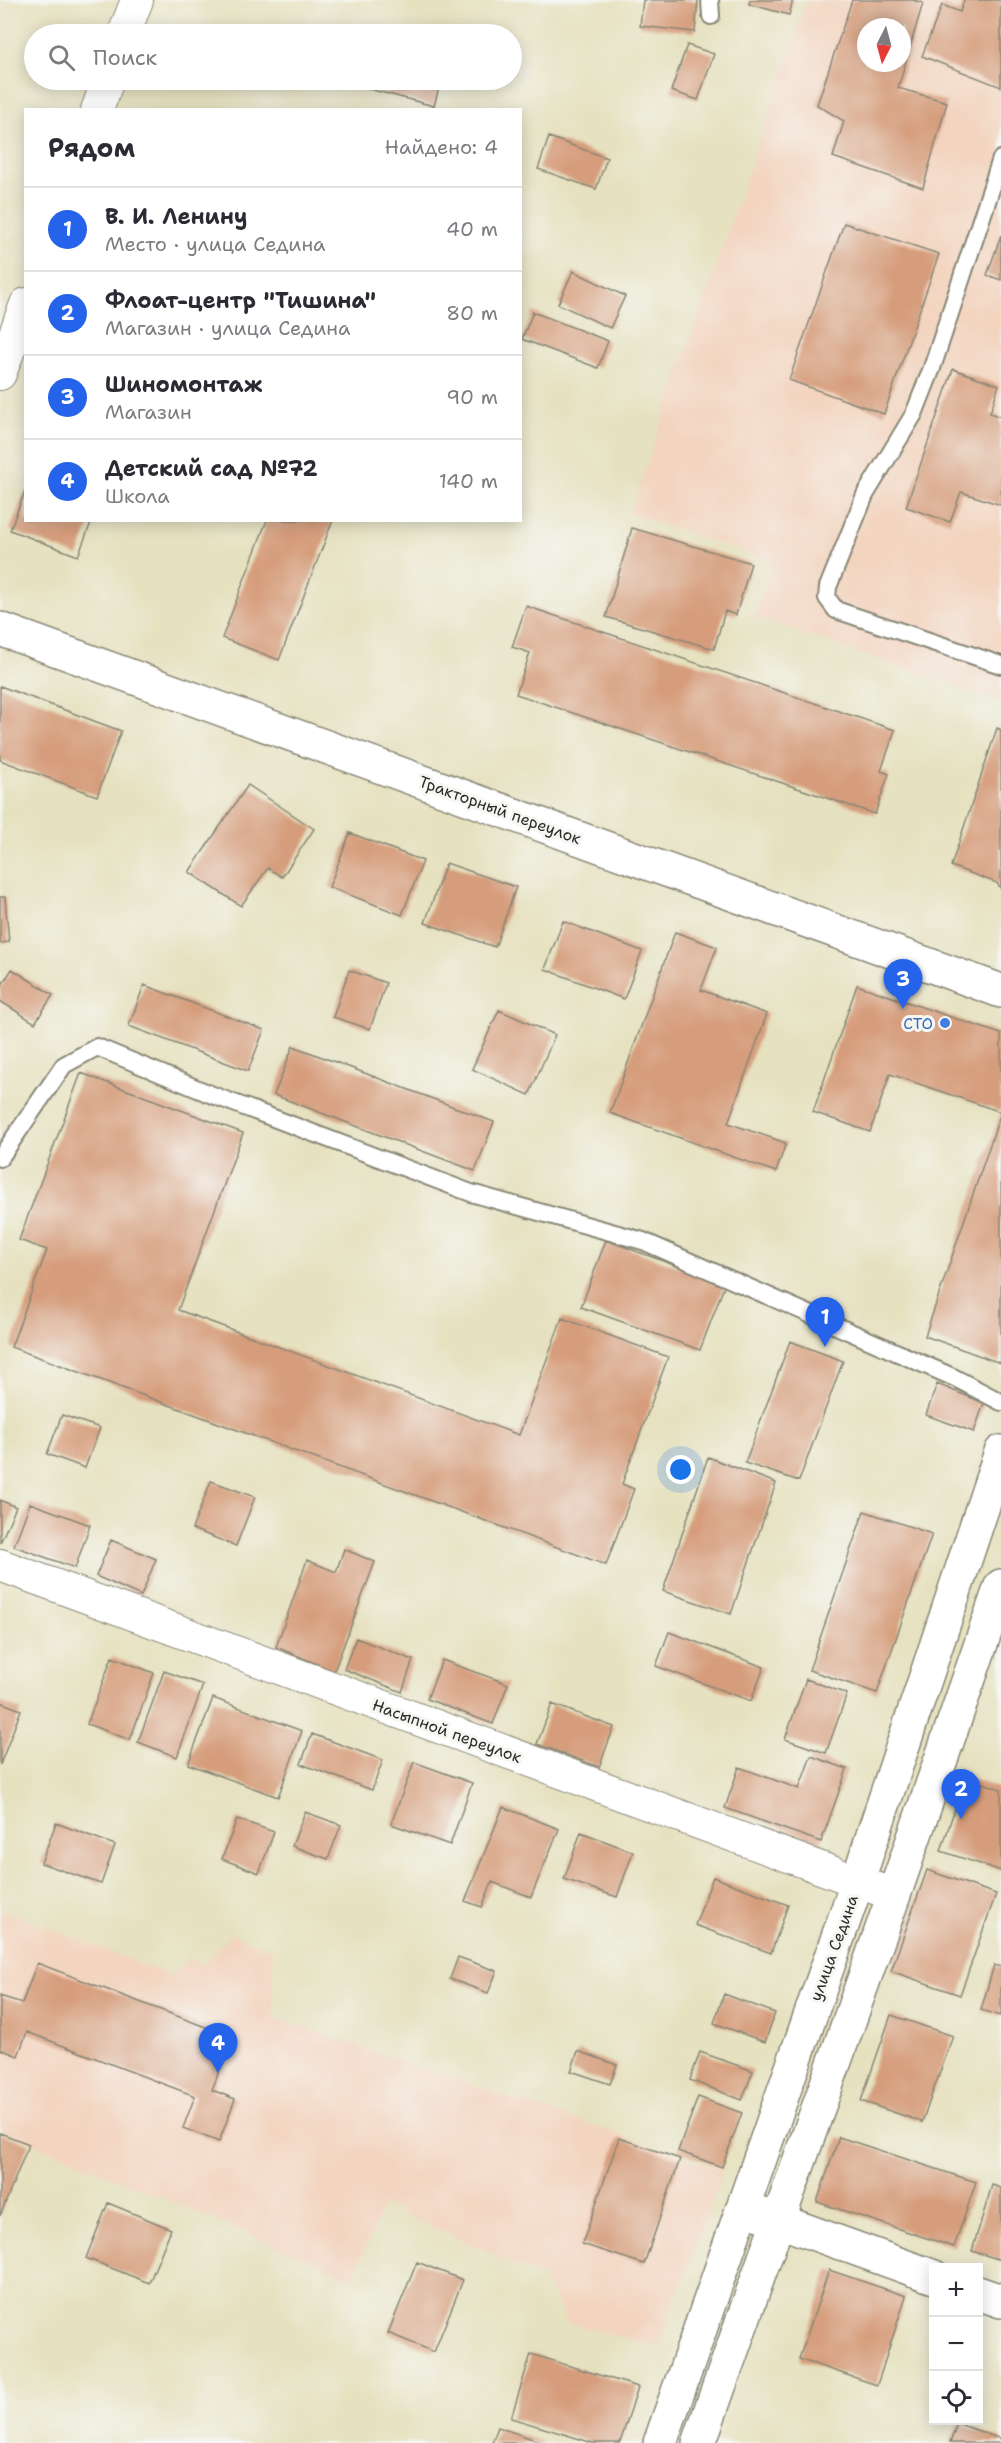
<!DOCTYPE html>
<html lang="ru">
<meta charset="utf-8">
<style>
:root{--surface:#fff;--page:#f2f2f3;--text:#2b2b33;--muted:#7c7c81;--line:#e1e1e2;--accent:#2563eb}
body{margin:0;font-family:"Shantell Sans",sans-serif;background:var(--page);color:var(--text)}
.controls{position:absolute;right:18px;bottom:18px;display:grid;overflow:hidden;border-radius:0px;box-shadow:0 3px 15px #0003}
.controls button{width:54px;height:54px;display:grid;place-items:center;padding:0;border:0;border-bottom:2px solid var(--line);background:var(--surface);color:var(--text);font:30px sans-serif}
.compass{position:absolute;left:857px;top:18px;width:54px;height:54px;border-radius:50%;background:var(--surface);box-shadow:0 3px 15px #0003;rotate:186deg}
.you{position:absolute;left:681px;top:1470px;width:21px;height:21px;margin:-15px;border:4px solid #fff;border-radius:50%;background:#1a73e8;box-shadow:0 0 0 9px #1a73e833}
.badge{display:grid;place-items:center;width:39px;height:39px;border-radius:50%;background:var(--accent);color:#fff;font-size:20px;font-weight:700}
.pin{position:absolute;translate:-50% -50px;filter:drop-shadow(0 2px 3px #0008)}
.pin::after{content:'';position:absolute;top:32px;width:21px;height:18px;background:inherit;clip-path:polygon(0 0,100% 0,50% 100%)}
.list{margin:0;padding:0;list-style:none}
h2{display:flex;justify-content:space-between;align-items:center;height:78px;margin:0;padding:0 24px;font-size:26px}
h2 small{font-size:20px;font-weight:400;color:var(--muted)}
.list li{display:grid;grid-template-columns:39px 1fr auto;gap:18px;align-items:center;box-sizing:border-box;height:84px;padding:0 24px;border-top:2px solid var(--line)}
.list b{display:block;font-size:22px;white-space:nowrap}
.list p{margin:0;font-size:20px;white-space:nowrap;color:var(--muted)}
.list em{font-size:20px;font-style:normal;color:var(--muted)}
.icon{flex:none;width:33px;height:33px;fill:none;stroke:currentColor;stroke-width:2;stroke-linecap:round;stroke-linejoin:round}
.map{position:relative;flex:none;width:1001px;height:2443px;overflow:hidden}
.search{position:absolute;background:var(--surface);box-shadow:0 3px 15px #0003;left:24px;top:24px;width:498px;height:66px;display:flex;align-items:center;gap:15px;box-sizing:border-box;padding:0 21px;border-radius:33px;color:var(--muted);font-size:22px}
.panel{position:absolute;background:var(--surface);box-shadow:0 3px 15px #0003;left:24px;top:108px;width:498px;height:414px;border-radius:0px}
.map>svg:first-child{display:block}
.built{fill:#f3d4bf;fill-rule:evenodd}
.building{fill:#d69d7c;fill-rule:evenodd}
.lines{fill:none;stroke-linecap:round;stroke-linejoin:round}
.service-casing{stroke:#888675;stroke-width:20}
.minor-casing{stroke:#888675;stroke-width:34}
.tertiary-casing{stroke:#888675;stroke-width:36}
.secondary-casing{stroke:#888675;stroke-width:36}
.service{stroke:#fff;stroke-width:16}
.minor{stroke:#fff;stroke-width:32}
.tertiary{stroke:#fff;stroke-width:33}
.secondary{stroke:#fff;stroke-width:33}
.shop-dot{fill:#3f7fe0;stroke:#f6f6f2;stroke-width:2}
.labels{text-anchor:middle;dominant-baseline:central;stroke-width:6;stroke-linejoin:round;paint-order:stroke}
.street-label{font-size:16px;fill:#2b2b2b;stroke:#f6f6f2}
.shop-label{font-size:16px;fill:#366cbe;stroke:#f6f6f2;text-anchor:end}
</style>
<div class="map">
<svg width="1001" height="2443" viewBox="0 0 1001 2443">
<rect width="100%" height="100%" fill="#f6f6f2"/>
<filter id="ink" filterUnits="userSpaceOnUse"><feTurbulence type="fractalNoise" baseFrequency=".0167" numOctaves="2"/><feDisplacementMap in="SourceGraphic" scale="12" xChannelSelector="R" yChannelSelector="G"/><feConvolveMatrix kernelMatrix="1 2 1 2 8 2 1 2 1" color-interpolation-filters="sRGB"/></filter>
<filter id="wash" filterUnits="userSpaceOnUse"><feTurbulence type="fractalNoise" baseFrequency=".008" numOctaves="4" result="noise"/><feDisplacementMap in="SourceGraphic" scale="24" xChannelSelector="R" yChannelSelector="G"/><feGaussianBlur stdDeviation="1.35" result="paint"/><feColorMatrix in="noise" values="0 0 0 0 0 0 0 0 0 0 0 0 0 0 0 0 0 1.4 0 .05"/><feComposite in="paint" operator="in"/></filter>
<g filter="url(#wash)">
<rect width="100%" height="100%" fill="#e6e1bf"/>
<!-- built -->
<path class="built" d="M808 0H1001V702L755 617 772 562 630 513ZM866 27H902V63H866Z
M0 1909 172 1976 189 1958 204 1965 231 1934 273 1950V2017L723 2170 658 2346 567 2323 543 2277 384 2205 352 2278 0 2129Z"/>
<g id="blocks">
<!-- building -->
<path class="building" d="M643 0H698L695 32 640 26Z
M750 0H793L789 15 749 4Z
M852 0H913L923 3 898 88 947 102 923 188 833 157 844 121 817 105ZM866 27H902V63H866Z
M964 0H1001V87L922 56 942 5 960 12Z
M687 45 714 54 698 100 671 91Z
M372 80H441L434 106 369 89Z
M549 137 607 158 596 189 538 169Z
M844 223 939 254 884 414 789 380Z
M1001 235V280L987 275Z
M573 271 625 296 610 328 558 304Z
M533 312 608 341 598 368 522 339Z
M953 369 999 385 990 413 1001 417V505L961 492 950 522 906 507Z
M25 491 26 520H92L78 556 10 530Z
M267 520H333L279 660 222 638Z
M632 528 751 563 736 615 725 611 714 649 606 617Z
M526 606 895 730 881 771 889 774 875 814 516 694 530 653 512 647Z
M0 686 121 731 97 796 0 760Z
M997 728 1001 730V889L997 883 951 866Z
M248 785 314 829 282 877 268 868 241 906 189 872Z
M350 833 423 861 402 915 329 887Z
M446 863 516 887 495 947 425 923Z
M0 897H5L9 942 0 943Z
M563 921 642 951 624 999 545 969Z
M675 932 717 947 701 990 767 1014 728 1123 786 1143 776 1172 610 1113Z
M12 969 53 995 35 1023 0 1001V988Z
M349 970 386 983 370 1029 333 1017Z
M144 985 264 1030 248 1071 129 1026Z
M857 985 1001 1034V1112L890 1074 870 1132 813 1112Z
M499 1010 555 1035 529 1095 472 1069Z
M293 1046 494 1122 475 1171 274 1095Z
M81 1073 243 1133 178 1310 519 1435 562 1318 668 1357 622 1484 634 1489 606 1565 11 1347 47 1250 19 1240Z
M1001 1112V1362L1000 1363 925 1336Z
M606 1240 725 1284 700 1350 581 1307Z
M790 1341 843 1361 799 1481 745 1463Z
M937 1384 984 1403 974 1432 926 1415Z
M62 1415 100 1428 85 1468 47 1454Z
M708 1457 776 1483 731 1614 663 1591Z
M211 1481 255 1497 236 1546 192 1529Z
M0 1500 16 1507 0 1543Z
M30 1503 90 1525 75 1568 14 1546Z
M864 1511 932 1534 877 1693 809 1670Z
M111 1540 156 1559 141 1596 96 1576Z
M344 1549 375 1562 334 1671 276 1647 307 1560 336 1572Z
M669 1632 764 1667 751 1701 656 1666Z
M356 1638 413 1660 402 1692 344 1669Z
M112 1657 154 1673 130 1740 87 1724Z
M442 1660 508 1684 493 1724 427 1699Z
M164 1671 203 1685 177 1757 138 1742Z
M806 1679 847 1694 826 1753 785 1739Z
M213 1698 302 1731 278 1797 188 1764Z
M0 1702 21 1710 0 1765Z
M552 1704 614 1727 599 1767 537 1744Z
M312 1734 383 1760 372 1790 301 1764Z
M811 1756 847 1769 821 1842 725 1808 739 1767 799 1789Z
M414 1762 472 1783 450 1845 391 1824Z
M965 1777 1001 1789V1871L941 1851Z
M503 1807 559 1829 531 1897 492 1882 482 1907 465 1901Z
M305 1812 341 1825 328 1859 292 1846Z
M237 1819 274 1832 259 1873 222 1859Z
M56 1823 115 1845 101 1884 41 1863Z
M581 1832 633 1852 617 1897 564 1879Z
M927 1870 996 1894 960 1995 891 1971Z
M713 1877 788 1905 771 1953 695 1925Z
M458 1957 497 1971 488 1993 450 1979Z
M37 1963 232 2037 212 2090 235 2099 219 2142 183 2128 195 2096 27 2032 18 2056 0 2049V1996L22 2003Z
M994 1965 1001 1967V2016L981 2010Z
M724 1994 775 2013 765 2042 714 2023Z
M891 2015 953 2036 922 2122 861 2101Z
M578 2051 617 2065 610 2084 571 2071Z
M700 2052 753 2071 742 2100 690 2080Z
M698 2097 742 2113 722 2167 678 2151Z
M0 2133 29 2144 0 2216Z
M839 2137 976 2182 954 2247 817 2202Z
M619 2138 680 2159 644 2264 582 2244Z
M992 2185 1001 2188V2260L972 2251Z
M108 2203 171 2229 149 2283 86 2258Z
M417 2262 463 2280 434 2352 388 2333Z
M829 2270 906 2296 877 2385 799 2359Z
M531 2354 638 2387 620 2443H593L511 2418Z
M957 2423 1001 2439V2443H950Z
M498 2427 544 2443H492Z"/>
</g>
</g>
<g filter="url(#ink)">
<use href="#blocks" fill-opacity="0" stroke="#888675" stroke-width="1.5"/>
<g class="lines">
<defs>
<path id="service" d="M710 0 711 16
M1001 159 932 368 914 414 865 495 828 587 827 598 836 610 1001 665
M0 1158 64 1065 97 1047 210 1094 471 1193 643 1241 955 1378 1001 1402"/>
<path id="minor" d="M124 34 137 0
M97 110 108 80
M0 374 26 304
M0 1565 894 1895"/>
<path id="tertiary" d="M0 629 1001 991
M752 2211 934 2277
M978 2293 1001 2301
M660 2443 857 1883 1001 1452"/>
<path id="secondary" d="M699 2443 894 1895 1001 1586"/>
</defs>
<!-- service casing -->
<use href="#service" class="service-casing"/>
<!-- minor casing -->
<use href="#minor" class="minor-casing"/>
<!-- tertiary casing -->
<use href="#tertiary" class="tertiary-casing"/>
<!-- secondary casing -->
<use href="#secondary" class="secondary-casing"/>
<!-- service -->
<use href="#service" class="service"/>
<!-- minor -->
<use href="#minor" class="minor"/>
<!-- tertiary -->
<use href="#tertiary" class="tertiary"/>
<!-- secondary -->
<use href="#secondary" class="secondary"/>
</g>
</g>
<!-- markers -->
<circle class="shop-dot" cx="945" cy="1023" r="6"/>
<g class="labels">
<!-- street labels -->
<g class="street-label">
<text transform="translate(500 810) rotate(20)">Тракторный переулок</text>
<text transform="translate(447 1731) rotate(20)">Насыпной переулок</text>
<text transform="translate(834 1948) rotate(-70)">улица Седина</text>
</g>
<!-- shop labels -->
<g class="shop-label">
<text x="933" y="1023">СТО</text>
</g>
</g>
</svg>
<div class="controls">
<button>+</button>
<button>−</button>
<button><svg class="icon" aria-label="locate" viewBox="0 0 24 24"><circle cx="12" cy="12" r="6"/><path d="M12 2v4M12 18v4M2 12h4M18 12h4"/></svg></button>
</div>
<svg class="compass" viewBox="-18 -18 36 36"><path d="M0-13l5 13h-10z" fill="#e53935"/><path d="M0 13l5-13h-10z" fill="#7c7c81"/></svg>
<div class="you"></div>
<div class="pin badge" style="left:825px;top:1347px">1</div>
<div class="pin badge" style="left:961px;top:1819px">2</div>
<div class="pin badge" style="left:903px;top:1009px">3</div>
<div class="pin badge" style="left:218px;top:2073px">4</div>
<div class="search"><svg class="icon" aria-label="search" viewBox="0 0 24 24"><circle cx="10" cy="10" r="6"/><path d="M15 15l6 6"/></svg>Поиск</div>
<section class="panel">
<h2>Рядом<small>Найдено: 4</small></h2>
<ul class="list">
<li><span class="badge">1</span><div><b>В. И. Ленину</b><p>Место · улица Седина</p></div><em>40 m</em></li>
<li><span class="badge">2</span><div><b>Флоат-центр &quot;Тишина&quot;</b><p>Магазин · улица Седина</p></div><em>80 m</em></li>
<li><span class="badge">3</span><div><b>Шиномонтаж</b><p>Магазин</p></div><em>90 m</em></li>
<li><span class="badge">4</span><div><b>Детский сад №72</b><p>Школа</p></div><em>140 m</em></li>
</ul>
</section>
</div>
